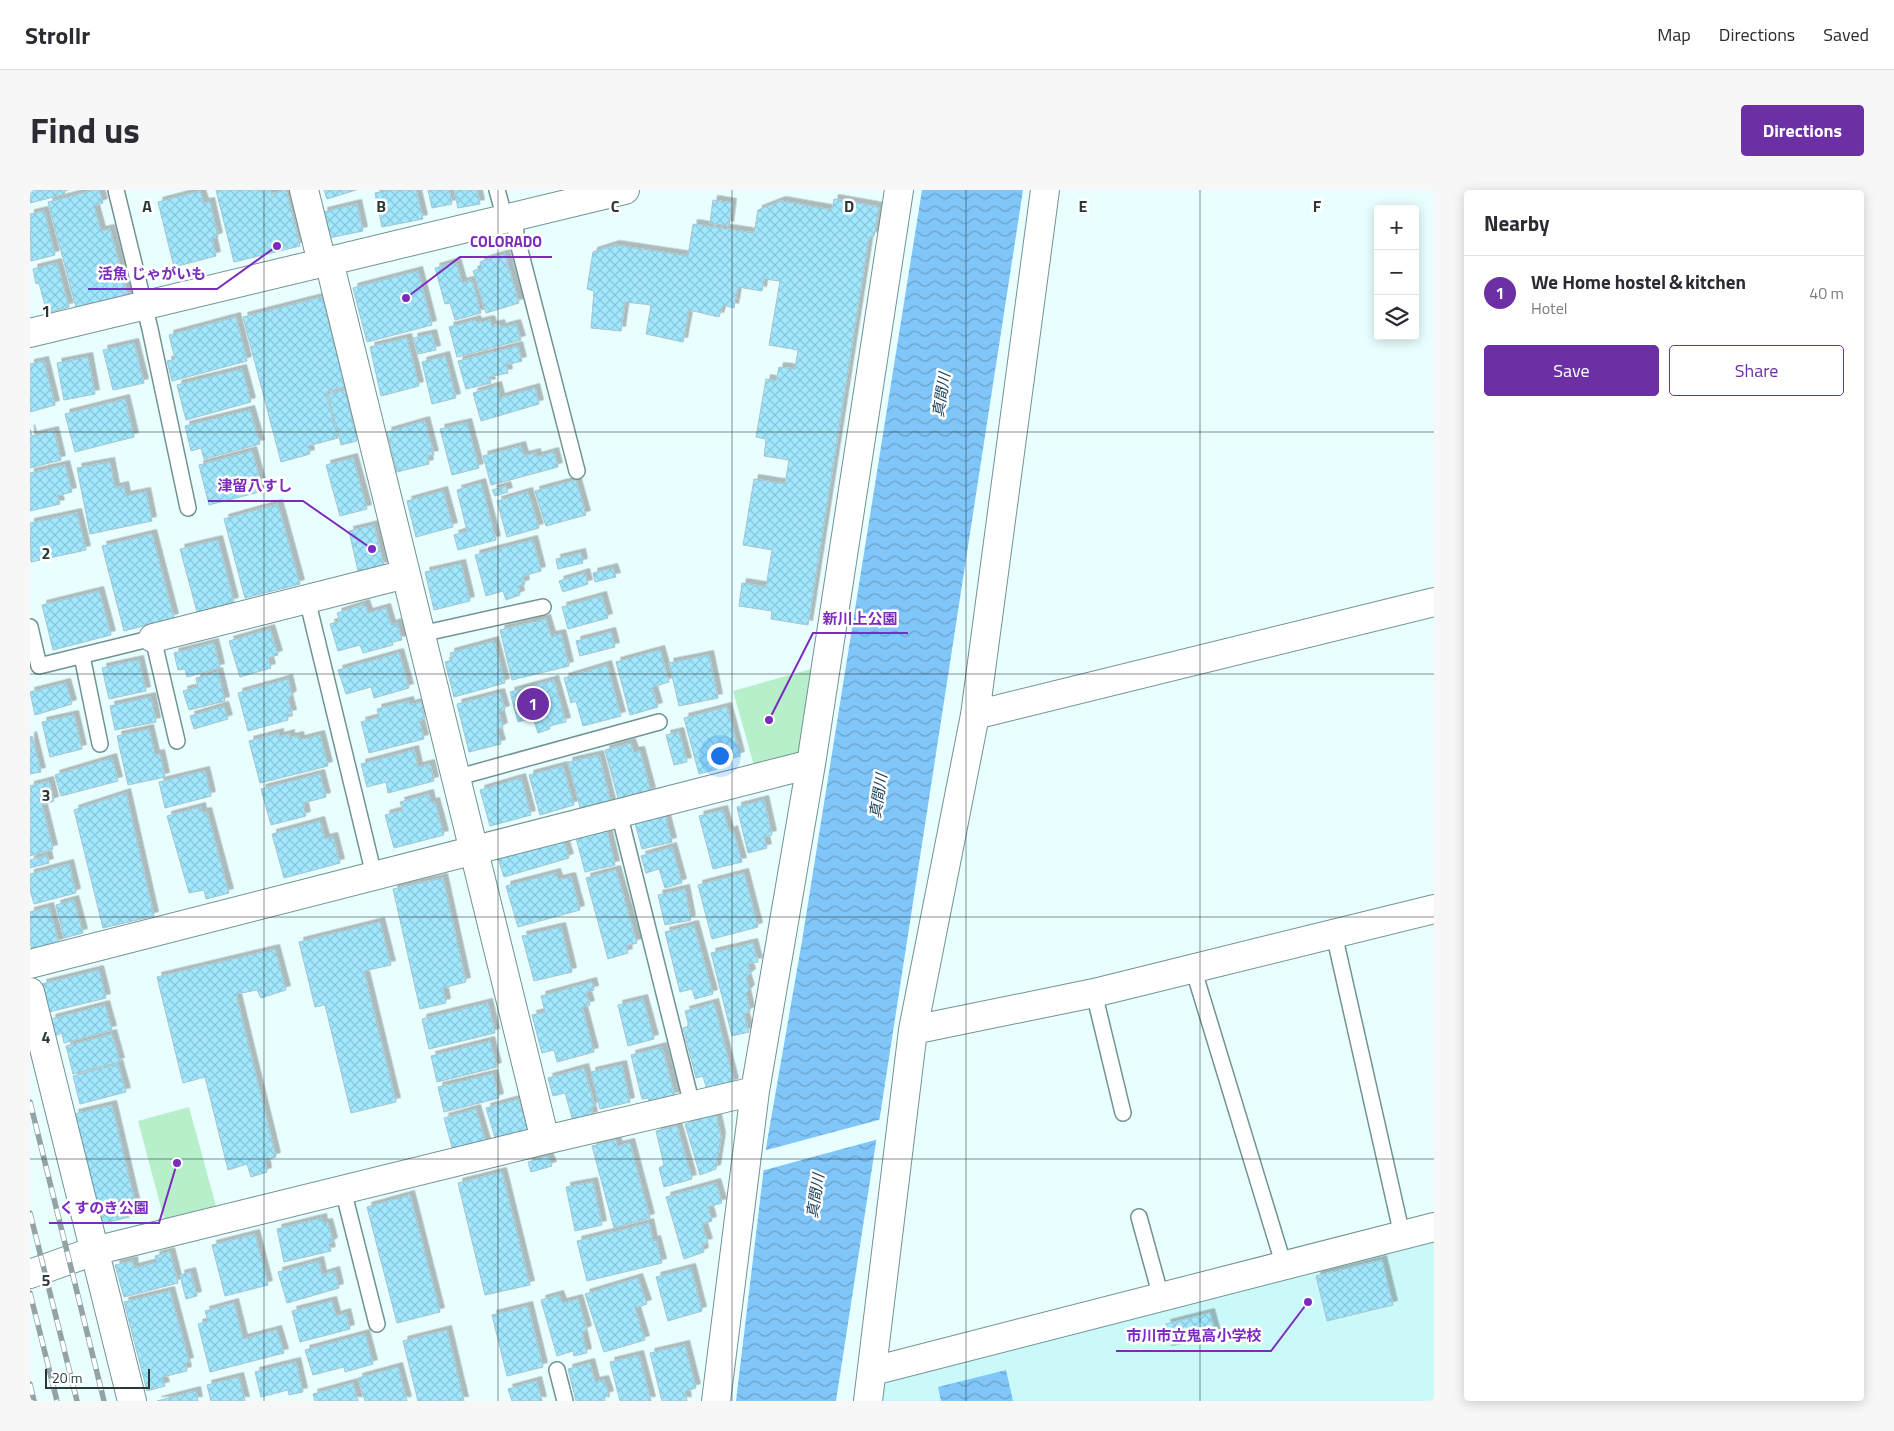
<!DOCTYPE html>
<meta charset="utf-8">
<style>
:root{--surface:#fff;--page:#f7f7f7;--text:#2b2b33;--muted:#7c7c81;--line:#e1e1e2;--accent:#6d2fa4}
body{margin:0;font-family:"Titillium Web","Noto Sans JP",sans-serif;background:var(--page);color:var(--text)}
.controls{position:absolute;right:15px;top:15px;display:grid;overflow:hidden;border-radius:5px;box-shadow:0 2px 12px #0003}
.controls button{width:45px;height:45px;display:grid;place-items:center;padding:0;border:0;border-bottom:1px solid var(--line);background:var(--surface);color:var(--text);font:25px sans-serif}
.scale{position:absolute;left:15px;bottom:12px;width:105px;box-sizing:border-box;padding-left:5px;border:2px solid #2a3838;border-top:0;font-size:14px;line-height:18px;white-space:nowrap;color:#2a3838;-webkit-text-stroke:4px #fff;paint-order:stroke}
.you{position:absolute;left:689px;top:565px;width:18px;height:18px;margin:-12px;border:4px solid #fff;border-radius:50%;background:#1a73e8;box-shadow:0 0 0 8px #1a73e833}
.badge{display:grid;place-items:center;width:32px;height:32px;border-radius:50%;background:var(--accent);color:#fff;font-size:16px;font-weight:700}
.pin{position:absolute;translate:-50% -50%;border:2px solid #fff;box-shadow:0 1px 5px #0006}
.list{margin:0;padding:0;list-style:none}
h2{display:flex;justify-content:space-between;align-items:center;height:65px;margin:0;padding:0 20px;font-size:21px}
h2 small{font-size:16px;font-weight:400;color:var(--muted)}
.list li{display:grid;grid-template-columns:32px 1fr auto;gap:15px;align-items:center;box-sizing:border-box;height:75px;padding:0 20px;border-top:1px solid var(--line)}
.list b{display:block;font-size:19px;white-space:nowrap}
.list p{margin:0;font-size:16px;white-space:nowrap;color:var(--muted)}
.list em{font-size:16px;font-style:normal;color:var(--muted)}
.actions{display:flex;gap:10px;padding:15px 20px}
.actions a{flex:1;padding:11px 0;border:1px solid var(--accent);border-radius:5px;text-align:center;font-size:18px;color:var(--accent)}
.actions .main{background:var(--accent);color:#fff}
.icon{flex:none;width:28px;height:28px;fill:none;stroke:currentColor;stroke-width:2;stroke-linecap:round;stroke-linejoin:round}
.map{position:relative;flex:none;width:1404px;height:1211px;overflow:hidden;border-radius:5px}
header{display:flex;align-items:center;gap:30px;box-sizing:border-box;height:70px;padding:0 25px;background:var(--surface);border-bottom:1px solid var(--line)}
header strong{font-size:24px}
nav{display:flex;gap:28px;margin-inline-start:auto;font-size:18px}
.intro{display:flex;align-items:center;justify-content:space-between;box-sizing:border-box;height:120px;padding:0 30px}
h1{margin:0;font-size:35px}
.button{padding:12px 22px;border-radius:5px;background:var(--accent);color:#fff;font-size:18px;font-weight:700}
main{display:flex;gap:30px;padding:0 30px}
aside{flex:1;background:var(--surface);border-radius:5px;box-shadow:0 2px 12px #0003}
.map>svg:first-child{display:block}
.built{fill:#cbf9fa}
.green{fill:#b6efca}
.water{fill:url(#water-waves)}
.pier{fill:#e9feff}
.building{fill:url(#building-cross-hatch);stroke:#a5c5cf;filter:url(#shadow)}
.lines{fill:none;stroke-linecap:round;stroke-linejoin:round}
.service-casing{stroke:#719394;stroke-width:18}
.minor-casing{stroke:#719394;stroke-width:30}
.service{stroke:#fff;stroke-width:15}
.minor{stroke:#fff;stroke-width:28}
.rail-casing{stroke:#91a3a4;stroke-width:5.5}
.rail{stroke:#fff;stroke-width:4;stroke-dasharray:11;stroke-linecap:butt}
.grid{fill:none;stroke:#2a3838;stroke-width:1;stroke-opacity:0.55}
.labels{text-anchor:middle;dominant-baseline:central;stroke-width:5;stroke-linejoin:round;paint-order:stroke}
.water-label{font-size:15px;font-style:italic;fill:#1e445e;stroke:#fff}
.grid-label{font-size:16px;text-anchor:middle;font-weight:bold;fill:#2a3838;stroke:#fff;stroke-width:5;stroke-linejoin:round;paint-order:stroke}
.leader{fill:none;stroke:#7b2cbf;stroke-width:2}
.callout-dot{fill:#7b2cbf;stroke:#fff;stroke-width:2}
.callout-label{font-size:15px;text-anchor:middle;font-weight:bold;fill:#7b2cbf;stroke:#fff;stroke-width:5;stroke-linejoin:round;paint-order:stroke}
</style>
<header>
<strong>Strollr</strong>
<nav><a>Map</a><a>Directions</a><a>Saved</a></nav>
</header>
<div class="intro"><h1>Find us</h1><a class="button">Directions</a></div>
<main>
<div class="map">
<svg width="1404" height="1211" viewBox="0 0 1404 1211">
<defs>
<pattern id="water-waves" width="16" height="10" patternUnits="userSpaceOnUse" patternTransform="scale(1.25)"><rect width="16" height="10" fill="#80c6f9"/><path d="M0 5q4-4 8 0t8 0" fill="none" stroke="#69a2cb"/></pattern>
<pattern id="building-cross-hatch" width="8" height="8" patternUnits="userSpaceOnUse" patternTransform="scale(1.25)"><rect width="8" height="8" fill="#a1e7fd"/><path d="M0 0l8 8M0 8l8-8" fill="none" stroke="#8bc7da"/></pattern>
<filter id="shadow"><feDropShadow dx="4.5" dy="-4.5" stdDeviation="0" flood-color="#0004"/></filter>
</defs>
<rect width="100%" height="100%" fill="#e9feff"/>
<!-- built -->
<path class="built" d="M1404 1046V1211H848L852 1186Z"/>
<!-- green -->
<path class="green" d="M785 478 775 567 725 579 703 501Z
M159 917 186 1016 134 1029 108 931Z"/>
<!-- water -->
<path class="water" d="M892 0H993L806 1211H706L737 952 772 751Z
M976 1180 983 1211H911L908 1197Z"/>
<!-- pier -->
<path class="pier" d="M852 929 849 949 731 981 733 961Z"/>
<!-- building -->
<path class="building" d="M0 0H34L35 4 0 13Z
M65 0H69L73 13 64 16 71 41 80 39 98 107 47 121 18 12Z
M186 0H240L241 4 256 0 270 56 204 72Z
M294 0H326L297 9Z
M360 0H386L393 29 352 37 345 3Z
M398 0H419L422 14 402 18Z
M424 0H447L450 14 428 18Z
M170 1 174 13 180 12 188 47 182 49 186 66 144 77 128 12Z
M804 9 849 17 844 46 839 47 778 435 741 429 742 421 709 416 712 393 736 397 742 360 713 355 724 289 755 294 759 270 734 266 736 249 726 247 736 189 746 191 749 177 765 179 768 160 739 155 750 91 734 89 732 101 708 97 704 118 693 115 689 127 659 120 653 152 616 144 621 115 595 112 591 141 561 138 564 101 557 99 563 62 585 55 658 66 663 34 724 43 728 20 751 11 802 20Z
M683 10 702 13 699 36 680 33Z
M327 14 333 41 299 48 293 22Z
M14 21 25 65 1 71 0 24Z
M475 64 489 113 456 123 443 81 451 78 450 72Z
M426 72 432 93 442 90 451 123 425 130 420 113 415 114 405 78Z
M27 73 39 117 17 123 9 93 6 94 3 79Z
M388 81 402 135 337 152 323 98Z
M292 107 315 197 296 202 308 248 278 256 280 264 251 272 213 127Z
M206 127 217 171 142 191 137 171 145 169 139 145Z
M446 130 447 133 460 130 462 136 470 134 471 138 486 134 491 150 427 167 419 137Z
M402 144 406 160 388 164 383 148Z
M377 148 389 196 351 206 340 157Z
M104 153 114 193 83 200 73 160Z
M488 156 492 171 476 175 478 183 459 187 461 193 436 199 428 171Z
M415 166 426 208 402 214 392 172Z
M58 167 65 204 34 210 27 173Z
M14 171 25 215 0 222V174Z
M212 179 221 212 156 230 147 195Z
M467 196 470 208 505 198 509 214 451 231 443 203Z
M315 200 327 251 311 255 298 204Z
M95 209 104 247 45 262 35 224Z
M220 220 230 254 174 269 171 258 161 261 155 236Z
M395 231 404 265 397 266 399 274 367 282 357 242Z
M437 233 449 278 422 285 410 239Z
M0 239 2 246 24 241 31 270 0 278Z
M491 256 494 266 506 263 507 267 524 262 528 277 461 295 453 266Z
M222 261 233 301 179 315 169 275Z
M323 268 337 319 310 326 296 275Z
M80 272 85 298 94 296 96 306 116 302 122 331 60 344 47 278Z
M35 275 42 302 27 306 30 314 0 321V283Z
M546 290 556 325 516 336 505 301Z
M451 293 466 350 428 360 424 345 437 341 427 300Z
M476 296 478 302 465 306 462 300Z
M413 301 423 337 386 347 377 311Z
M498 302 509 338 477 347 467 311Z
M248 314 270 394 215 408 194 329Z
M47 323 56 360 1 372 0 333Z
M344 335 354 376 328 381 319 341Z
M122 344 144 428 94 441 72 356Z
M188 350 204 412 167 422 150 359Z
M503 350 511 381 493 386 495 394 488 396 490 405 476 410 473 401 456 406 445 365Z
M551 363 553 373 528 379 526 369Z
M431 374 440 411 404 420 395 382Z
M583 378 586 387 565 392 563 383Z
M555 383 558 394 533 402 529 391Z
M69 401 81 445 23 460 12 415Z
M572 406 578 428 538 439 532 417Z
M335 414 338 423 356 418 361 435 367 433 372 450 362 452 363 455 333 463 330 455 308 461 300 434 310 431 307 423Z
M516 429 521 446 531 444 539 476 482 490 470 440Z
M240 439 248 465 238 468 241 478 210 487 199 451Z
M581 442 585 457 550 466 546 451Z
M464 451 475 493 424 507 415 472 422 470 420 463Z
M184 453 190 478 157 487 155 479 148 480 144 463Z
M630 460 639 492 622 497 628 517 600 525 586 472Z
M369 463 379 498 344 508 341 497 316 504 308 480Z
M679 465 688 508 649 516 639 473Z
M109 470 116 501 79 509 72 478Z
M577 475 591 526 553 536 546 511 541 513 534 488Z
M188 482 195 511 159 520 153 501 168 497 166 488Z
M258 489 262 505 258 508 262 524 257 525 258 530 218 541 208 503Z
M524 490 536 532 519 536 520 539 508 543 503 528 488 532 480 502Z
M36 493 42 514 5 525 0 502Z
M470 503 475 520 469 522 473 537 467 540 471 554 439 562 427 514Z
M121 507 126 532 85 540 80 516Z
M379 511 380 515 391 512 395 529 389 530 394 549 339 563 331 532 349 527 347 519Z
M194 516 198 529 164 539 160 526Z
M697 517 710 566 686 573 687 579 669 584 654 528Z
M44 525 52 559 20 567 12 532Z
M119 539 125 565 130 564 135 587 98 595 87 546Z
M649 542 657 572 644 575 636 545Z
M249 543V547L260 544V548L269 546 270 550 290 545 298 576 230 593 219 551Z
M2 546 11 582 0 584V547Z
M601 553 604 562 610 561 621 602 589 611 575 560Z
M384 560 388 577 400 574 404 591 358 603 356 592 337 597 331 574Z
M569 565 581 613 551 621 538 572Z
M82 568 88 591 31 606 25 585Z
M533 576 544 615 510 625 499 585Z
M175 581 181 606 135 618 129 592Z
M290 584 296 607 273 613 276 626 241 635 231 599Z
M491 588 501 625 460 636 450 600Z
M19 591 24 611 12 615 23 659 0 666V596Z
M96 603 124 726 73 738 44 620Z
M399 604 401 613 405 612 414 645 364 658 355 625 373 620 370 612Z
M734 610 742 645 734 647 737 658 718 663 707 617Z
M171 617 172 623 177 622 199 703 176 709 174 700 159 703 137 626Z
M693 620 699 642 703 640 712 672 683 679 669 626Z
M634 621 642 652 612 659 605 633Z
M290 631 295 649 303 647 310 673 254 688 242 644Z
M577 641 585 675 555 682 546 648Z
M533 649 539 668 474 687 468 668Z
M642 657 652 693 635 698 629 679 616 683 611 666Z
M17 665 19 673 0 678V670Z
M39 674 46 703 4 714 0 700V684Z
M586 680 607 753 596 756 598 763 578 769 556 688Z
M526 683 528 690 541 687 550 720 488 737 476 696Z
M714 683 728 737 682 749 668 695Z
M413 688 436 792 413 798 416 813 390 819 363 699Z
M655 699 661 730 635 735 628 705Z
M44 710 53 743 34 748 26 715Z
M19 717 29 753 2 760 0 752V722Z
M350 732 361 775 334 781 366 912 321 923 295 815 285 817 269 752Z
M664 735 683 804 665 809 662 799 650 802 635 742Z
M531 737 542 782 504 791 492 746Z
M723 753 728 772 718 774 721 783 716 787 720 799 716 803 720 821 714 824 719 842 702 846 681 763Z
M245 759 256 800 231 808 227 800 206 804 246 967 235 970 237 982 221 987 217 974 198 980 175 887 153 893 127 787Z
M69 780 76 808 19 822 12 794Z
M562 792 564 800 556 802 560 815 552 817 564 862 527 872 524 860 512 863 502 825 515 822 511 806Z
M613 809 624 849 598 856 588 815Z
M458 813 465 843 399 859 392 829Z
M684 813 704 893 677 900 673 886 666 888 653 838 659 836 655 821Z
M75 815 82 840 34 853 32 843 25 846 21 829Z
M82 844 90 872 43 884 36 856Z
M460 851 467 877 407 892 401 866Z
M632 857 645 906 619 913 618 908 612 909 601 865Z
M88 874 96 902 50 914 43 886Z
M592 875 600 912 570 919 561 882Z
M554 878 565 916 561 917 563 926 543 931 535 903 523 906 518 888Z
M463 884 469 908 414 922 408 897Z
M489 909 498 942 466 951 456 918Z
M82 915 108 1025 70 1034 44 924Z
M446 919 456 953 423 961 414 928Z
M686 924 691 947 686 979 670 985 655 934Z
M647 936 662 989 634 997 629 978 634 975 626 941Z
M586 950 588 956 600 953 620 1028 584 1038 562 956Z
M518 966 522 976 501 982 498 972Z
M472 982 500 1095 455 1105 428 993Z
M563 992 572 1035 545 1041 536 997Z
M686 993 692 1013 678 1017 682 1031 672 1034 678 1053 672 1054 674 1062 654 1069 636 1007Z
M380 1005 410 1122 367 1133 337 1017Z
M292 1028 293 1034 298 1033 303 1052 299 1054 301 1061 254 1072 247 1039Z
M619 1033 623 1051 626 1050 632 1073 557 1091 547 1051Z
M225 1044 238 1095 195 1106 182 1055Z
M140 1062 148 1093 94 1107 85 1075 103 1071 104 1078 127 1072 125 1066Z
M1352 1070 1363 1115 1297 1131 1286 1086Z
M289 1071 292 1085 305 1081 309 1098 257 1113 248 1082Z
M661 1078 672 1121 638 1131 626 1087Z
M161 1082 167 1106 156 1109 150 1085Z
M608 1088 617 1114 605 1118 615 1150 574 1162 555 1104Z
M140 1101 159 1172 155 1173 157 1181 132 1187 135 1196 117 1201 94 1112Z
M529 1105 532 1113 548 1109 557 1140 552 1142 557 1163 544 1166 543 1161 527 1166 511 1110Z
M302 1111 306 1126 316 1123 320 1139 270 1152 262 1121Z
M204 1113 213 1149 247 1140 254 1163 180 1182 168 1134 178 1131 175 1121Z
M498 1116 513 1177 477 1186 462 1125Z
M1180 1123 1186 1145 1142 1156 1136 1134Z
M417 1140 434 1211H388L373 1151Z
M335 1144 343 1174 315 1182 314 1177 283 1185 275 1160Z
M655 1155 666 1198 655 1201 657 1211H632L620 1163Z
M609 1165 621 1211H590L580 1172Z
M266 1172 273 1202 259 1205 258 1200 231 1207 225 1182Z
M560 1173 565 1192 574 1190 579 1205 574 1207 575 1211H546L538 1179Z
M368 1177 377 1211H335L328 1188Z
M209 1187 215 1211H181L177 1195Z
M507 1191 512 1211H482L478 1199Z
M323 1193 328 1211H285L283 1204Z
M166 1201 168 1211H127Z"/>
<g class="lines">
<defs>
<path id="service" d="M86 0 120 139 158 318
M467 0 475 29
M485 27 486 45 547 281
M277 409 344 685
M0 437 9 476 123 448 147 551
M391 444 513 417
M52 466 70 554
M425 588 629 532
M589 623 662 915
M1304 744 1372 1045
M1163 778 1254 1076
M1064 803 1093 923
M313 1000 347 1134
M1109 1027 1131 1107
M527 1180 535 1211"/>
<path id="minor" d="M274 0 292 73
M299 71 515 950
M0 143 595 0
M123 448 376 384
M945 525 1404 412
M0 774 781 574
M0 802 102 1211
M883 840 1064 803 1404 719
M0 1084 64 1061 515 950 725 901
M843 1181 1404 1037
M686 1211 725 901 781 574 869 0
M838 1211 883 840 945 525 1015 0"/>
</defs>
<!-- service casing -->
<use href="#service" class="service-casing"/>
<!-- minor casing -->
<use href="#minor" class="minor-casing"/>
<!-- service -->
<use href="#service" class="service"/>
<!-- minor -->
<use href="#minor" class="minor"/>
<defs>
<path id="rail" d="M0 912 74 1211
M0 1023 47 1211
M0 1103 27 1211
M0 1194 4 1211"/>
</defs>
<!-- rail casing -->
<use href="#rail" class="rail-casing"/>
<!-- rail -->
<use href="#rail" class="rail"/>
</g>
<!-- grid -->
<path class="grid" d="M234 0V1211M468 0V1211M702 0V1211M936 0V1211M1170 0V1211M0 242H1404M0 484H1404M0 727H1404M0 969H1404"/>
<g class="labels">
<!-- water labels -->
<g class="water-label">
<text transform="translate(911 205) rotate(-81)">真間川</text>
<text transform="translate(848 606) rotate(-81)">真間川</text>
<text transform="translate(785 1006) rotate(-81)">真間川</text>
</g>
</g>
<g class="grid-label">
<text x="117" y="22">A</text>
<text x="351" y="22">B</text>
<text x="585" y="22">C</text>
<text x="819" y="22">D</text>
<text x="1053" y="22">E</text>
<text x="1287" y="22">F</text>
<text x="16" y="127">1</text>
<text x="16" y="369">2</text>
<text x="16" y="611">3</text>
<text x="16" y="853">4</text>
<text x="16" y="1096">5</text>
</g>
<!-- callouts -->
<path class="leader" d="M376 108L430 67H522M247 56L187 99H58M342 359L273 311H178M739 530L783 443H878M147 973L129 1033H19M1278 1112L1241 1161H1086"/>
<g class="callout-dot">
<circle cx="376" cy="108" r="5"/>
<circle cx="247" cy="56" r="5"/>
<circle cx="342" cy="359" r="5"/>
<circle cx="739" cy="530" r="5"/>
<circle cx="147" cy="973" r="5"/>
<circle cx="1278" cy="1112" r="5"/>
</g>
<g class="callout-label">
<text x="476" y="57">COLORADO</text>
<text x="122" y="89">活魚 じゃがいも</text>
<text x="225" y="301">津留八すし</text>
<text x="830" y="434">新川上公園</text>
<text x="74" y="1023">くすのき公園</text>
<text x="1164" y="1151">市川市立鬼高小学校</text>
</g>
</svg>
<div class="controls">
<button>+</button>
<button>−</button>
<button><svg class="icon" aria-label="layers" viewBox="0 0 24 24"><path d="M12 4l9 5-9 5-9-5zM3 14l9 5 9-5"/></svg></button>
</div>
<div class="scale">20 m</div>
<div class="you"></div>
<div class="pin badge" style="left:503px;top:514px">1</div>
</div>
<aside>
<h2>Nearby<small></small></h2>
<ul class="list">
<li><span class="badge">1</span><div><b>We Home hostel＆kitchen</b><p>Hotel</p></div><em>40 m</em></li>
</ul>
<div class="actions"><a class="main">Save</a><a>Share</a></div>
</aside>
</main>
